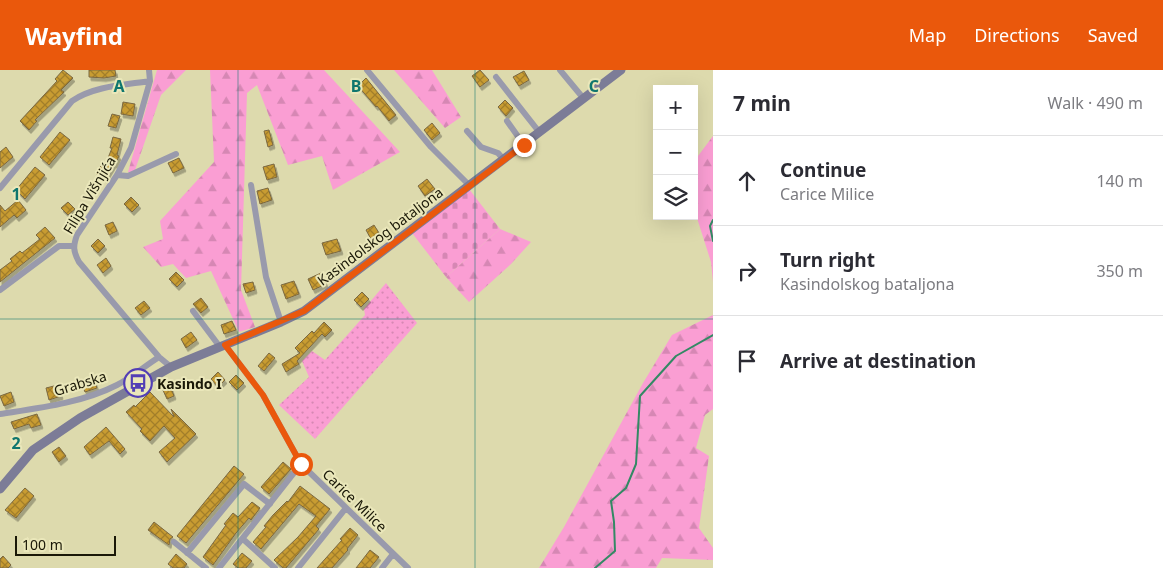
<!DOCTYPE html>
<meta charset="utf-8">
<style>
:root{--surface:#fff;--page:#f2f2f3;--text:#2b2b33;--muted:#7c7c81;--line:#e1e1e2;--accent:#ea580c}
body{margin:0;font-family:"Noto Sans",sans-serif;background:var(--page);color:var(--text)}
.controls{position:absolute;right:15px;top:15px;display:grid;overflow:hidden;border-radius:0px;box-shadow:0 5px 20px #0002}
.controls button{width:45px;height:45px;display:grid;place-items:center;padding:0;border:0;border-bottom:1px solid var(--line);background:var(--surface);color:var(--text);font:25px sans-serif}
.scale{position:absolute;left:15px;bottom:12px;width:101px;box-sizing:border-box;padding-left:5px;border:2px solid #1a1807;border-top:0;font-size:14px;line-height:18px;white-space:nowrap;color:#1a1807;-webkit-text-stroke:4px #eae7ba;paint-order:stroke}
.stop{position:absolute;width:15px;height:15px;margin:-11px;border:4px solid #ea580c;border-radius:50%;background:#fff}
.stop.end{background:#ea580c;border-color:#fff;box-shadow:0 1px 5px #0008}
.list{margin:0;padding:0;list-style:none}
h2{display:flex;justify-content:space-between;align-items:center;height:65px;margin:0;padding:0 20px;font-size:21px}
h2 small{font-size:16px;font-weight:400;color:var(--muted)}
.list li{display:grid;grid-template-columns:32px 1fr auto;gap:15px;align-items:center;box-sizing:border-box;height:90px;padding:0 20px;border-top:1px solid var(--line)}
.list b{display:block;font-size:19px;white-space:nowrap}
.list p{margin:0;font-size:16px;white-space:nowrap;color:var(--muted)}
.list em{font-size:16px;font-style:normal;color:var(--muted)}
.icon{flex:none;width:28px;height:28px;fill:none;stroke:currentColor;stroke-width:2;stroke-linecap:round;stroke-linejoin:round}
.map{position:relative;flex:none;width:713px;height:498px;overflow:hidden}
header{display:flex;align-items:center;gap:30px;box-sizing:border-box;height:70px;padding:0 25px;background:var(--accent);color:#fff}
header strong{font-size:24px}
nav{display:flex;gap:28px;margin-inline-start:auto;font-size:18px}
main{display:flex}
aside{flex:1;background:var(--surface)}
.map>svg:first-child{display:block}
.forest{fill:url(#forest-firs)}
.cemetery{fill:url(#cemetery-stones)}
.park{fill:url(#park-dots)}
.lines{fill:none;stroke-linecap:round;stroke-linejoin:round}
.stream{stroke:#338964;stroke-width:2}
.building{fill:url(#building-cross-hatch);stroke:#7a6842;filter:url(#shadow)}
.street{stroke:#999aac;stroke-width:6}
.secondary{stroke:#7c7c97;stroke-width:9}
.route{stroke:#ea580c;stroke-width:6}
.grid{fill:none;stroke:#0f766e;stroke-width:1;stroke-opacity:0.55}
.labels{text-anchor:middle;dominant-baseline:central;stroke-width:4;stroke-linejoin:round;paint-order:stroke}
.street-label{font-size:14px;fill:#1a1807;stroke:#eae7ba}
.poi-label{font-size:14px;font-weight:bold;fill:#1a1807;stroke:#eae7ba;text-anchor:start}
.grid-label{font-size:16px;text-anchor:middle;font-weight:bold;fill:#0f766e;stroke:#eae7ba;stroke-width:4;stroke-linejoin:round;paint-order:stroke}
</style>
<header>
<strong>Wayfind</strong>
<nav><a>Map</a><a>Directions</a><a>Saved</a></nav>
</header>
<main>
<div class="map">
<svg width="713" height="498" viewBox="0 0 713 498">
<defs>
<pattern id="forest-firs" width="22" height="20" patternUnits="userSpaceOnUse" patternTransform="scale(1.25)"><rect width="22" height="20" fill="#fa9ed3"/><path d="M5 1l3.5 6h-7zM16 11l3.5 6h-7z" fill="#d687b4"/></pattern>
<pattern id="cemetery-stones" width="16" height="16" patternUnits="userSpaceOnUse" patternTransform="scale(1.25)"><rect width="16" height="16" fill="#fa9ed3"/><path d="M2 7V4a2 2 0 0 1 4 0v3zM10 15v-3a2 2 0 0 1 4 0v3z" fill="#d687b4"/></pattern>
<pattern id="park-dots" width="8" height="8" patternUnits="userSpaceOnUse" patternTransform="scale(1.25)"><rect width="8" height="8" fill="#fa9ed3"/><path d="M2 2h.1M6 6h.1" fill="none" stroke="#d687b4" stroke-width="1.8" stroke-linecap="round"/></pattern>
<pattern id="building-cross-hatch" width="8" height="8" patternUnits="userSpaceOnUse" patternTransform="scale(1.25)"><rect width="8" height="8" fill="#c89c33"/><path d="M0 0l8 8M0 8l8-8" fill="none" stroke="#a27e29"/></pattern>
<filter id="shadow"><feDropShadow dx="2" dy="3.5" stdDeviation="0" flood-color="#0004"/></filter>
</defs>
<rect width="100%" height="100%" fill="#dddaad"/>
<!-- forest -->
<path class="forest" d="M157 0H186L161 25 134 103 128 102Z
M210 0H324L400 82 333 120 322 86 288 95 257 15 247 23 241 220 255 257 239 262 211 201 186 208 173 194 161 197 143 177 163 169 160 151 214 92Z
M394 0H432L461 47 445 58Z
M713 66V212L711 192 696 145 698 86Z
M500 159 531 172 511 194 469 232 446 207Z
M713 245V339L705 345 696 378 709 386 699 458 713 478V490L662 488 656 498H539L564 457 643 313 672 265Z"/>
<!-- cemetery -->
<path class="cemetery" d="M469 119 500 159 446 207 412 163Z"/>
<!-- park -->
<path class="park" d="M386 213 417 253 315 369 279 335 309 307 302 291 312 281 325 290 365 245 364 239Z"/>
<g class="lines">
<!-- stream -->
<path class="stream" d="M713 150 710 156 713 171
M595 498 615 481 614 452 611 431 626 418 636 394 640 326 676 286 713 265"/>
</g>
<!-- building -->
<path class="building" d="M63 0 73 8 61 20 64 22 35 50 37 51 29 60 20 51 57 11 55 9Z
M89 0H115L116 6 104 8 89 7Z
M480 0 489 10 480 17 472 6Z
M524 1 529 10 519 16 513 7Z
M366 8 396 45 389 51 377 36 376 37 358 16Z
M505 30 513 38 506 46 498 37Z
M123 32 135 34 133 46 121 44Z
M112 44 120 46 116 58 108 56Z
M432 53 440 63 432 70 424 60Z
M269 60 273 75 268 77 264 61Z
M60 62 70 70 49 95 40 87Z
M113 67 121 69 117 85 119 86 115 95 114 94 105 109 96 104 101 96 104 98 112 78H110Z
M6 77 13 87 0 98V82Z
M179 88 184 98 173 103 168 93Z
M274 94 277 107 267 110 263 97Z
M35 97 45 105 25 129 16 120Z
M427 109 435 119 425 126 418 116Z
M268 118 272 130 260 134 257 121Z
M131 127 139 135 132 142 124 134Z
M18 130 26 140 17 148 14 145 0 157V135L5 141Z
M68 132 75 139 68 145 61 138Z
M113 152 117 161 109 165 105 155Z
M374 155 379 163 371 169 366 160Z
M45 157 55 168 0 212V200L12 191 10 189 20 181 22 183 40 169 36 165Z
M98 169 105 176 98 183 91 176Z
M337 169 341 181 326 185 322 173Z
M106 188 111 196 103 203 97 195Z
M176 202 184 210 177 217 169 209Z
M321 203 326 214 313 220 308 209Z
M294 211 299 224 286 229 281 215Z
M253 212 255 220 246 223 243 214Z
M362 222 369 229 361 237 354 230Z
M201 228 208 237 201 243 193 234Z
M144 231 150 238 141 245 135 238Z
M232 251 236 260 224 264 221 255Z
M324 252 332 260 325 267 322 264 297 291 299 294 286 302 282 294 300 283 295 278 312 261 314 263Z
M191 262 197 270 186 278 181 269Z
M269 283 275 288 264 301 258 296Z
M218 302 225 310 218 317 211 309Z
M236 305 244 313 237 320 229 312Z
M93 307 97 318 85 322 81 312Z
M58 315 61 326 49 330 46 318Z
M170 315 174 326 167 329 162 318Z
M11 322 14 332 4 336 0 326Z
M150 322 174 347 171 339 196 364 167 392 159 382 175 368 164 356 150 371 140 361 142 359 126 342 134 335 135 337Z
M37 344 41 355 31 358 29 354 14 359 11 352Z
M106 357 125 379 120 384 109 371 90 385 84 377Z
M59 377 66 386 59 392 52 382Z
M283 392 291 399 269 424 261 417Z
M234 396 244 404 186 473 177 466Z
M300 416 330 439 316 456 319 459 286 498H283L274 490 298 467 316 446 299 434 261 479 253 472 266 457 264 456 273 445 287 431 288 432Z
M25 418 34 426 16 448 5 440Z
M252 432 260 438 251 450 249 448 236 463 213 495 203 487 226 455 224 454 233 443 238 447Z
M154 452 173 467 170 469 169 475 148 460Z
M350 458 358 465 347 479 348 480 332 498H317L342 470 340 469Z
M370 480 379 487 370 498H356Z
M242 483 252 491 246 498H238L233 494Z
M176 484 187 494 184 498H173L168 494Z
M3 486 11 495 8 498H0V489Z"/>
<g class="lines">
<!-- street -->
<path class="street" d="M149 0 150 11 131 78 117 105 77 165C73 176 73 181 79 192L159 287 171 297
M367 0 431 77 470 116
M560 0 584 29
M496 7 540 63
M507 51 524 75
M467 61 481 77 498 83 504 90
M117 105 128 106 176 84
M251 115 266 207 281 252
M0 118 72 31C94 16 124 15 150 11
M0 220 59 176H73
M193 241 220 277
M225 275 263 325 301 394 408 498
M0 344C39 338 82 333 117 315 132 307 145 296 159 287
M243 469 275 498
M174 472 206 498
M187 483 244 414 270 434
M219 498 301 394
M298 498 346 438
M382 498 393 484"/>
<!-- secondary -->
<path class="secondary" d="M0 419 33 380 80 348 171 297 281 252 304 241 621 0"/>
</g>
<g class="lines">
<!-- route -->
<path class="route" d="M301 394 263 325 225 275 304 241 524 75"/>
</g>
<!-- grid -->
<path class="grid" d="M238 0V498M475 0V498M0 249H713"/>
<!-- icons -->
<defs>
<symbol id="bus-ring" viewBox="-11 -11 22 22"><circle r="9.5" fill="#eae7ba" stroke="#523eb5" stroke-width="1.5"/><path d="M-5-6H5V4H4V6H2V4H-2V6H-4V4H-5ZM-3.5-4V0h7V-4ZM-3.5 1.2v1.5H-2V1.2ZM2 1.2v1.5H3.5V1.2Z" fill="#523eb5"/></symbol>
</defs>
<g fill-rule="evenodd">
<use href="#bus-ring" x="122" y="297" width="32" height="32"/>
</g>
<g class="labels">
<!-- street labels -->
<g class="street-label">
<text transform="translate(89 125) rotate(-59)">Filipa Višnjića</text>
<text transform="translate(380 166) rotate(-37)">Kasindolskog bataljona</text>
<text transform="translate(80 313) rotate(-17)">Grabska</text>
<text transform="translate(355 430) rotate(44)">Carice Milice</text>
</g>
<!-- poi labels -->
<g class="poi-label">
<text x="157" y="313">Kasindo I</text>
</g>
</g>
<g class="grid-label">
<text x="119" y="22">A</text>
<text x="356" y="22">B</text>
<text x="594" y="22">C</text>
<text x="16" y="130">1</text>
<text x="16" y="379">2</text>
</g>
</svg>
<div class="controls">
<button>+</button>
<button>−</button>
<button><svg class="icon" aria-label="layers" viewBox="0 0 24 24"><path d="M12 4l9 5-9 5-9-5zM3 14l9 5 9-5"/></svg></button>
</div>
<div class="scale">100 m</div>
<div class="stop" style="left:301px;top:394px"></div>
<div class="stop end" style="left:524px;top:75px"></div>
</div>
<aside>
<h2>7 min<small>Walk · 490 m</small></h2>
<ul class="list">
<li><svg class="icon" aria-label="ahead" viewBox="0 0 24 24"><path d="M12 20V5M6 11l6-6 6 6"/></svg><div><b>Continue</b><p>Carice Milice</p></div><em>140 m</em></li>
<li><svg class="icon" aria-label="right" viewBox="0 0 24 24"><path d="M7 20v-9h11M14 6l5 5-5 5"/></svg><div><b>Turn right</b><p>Kasindolskog bataljona</p></div><em>350 m</em></li>
<li><svg class="icon" aria-label="arrive" viewBox="0 0 24 24"><path d="M6 21V4h12l-3 4 3 4H6"/></svg><div><b>Arrive at destination</b></div></li>
</ul>
</aside>
</main>
